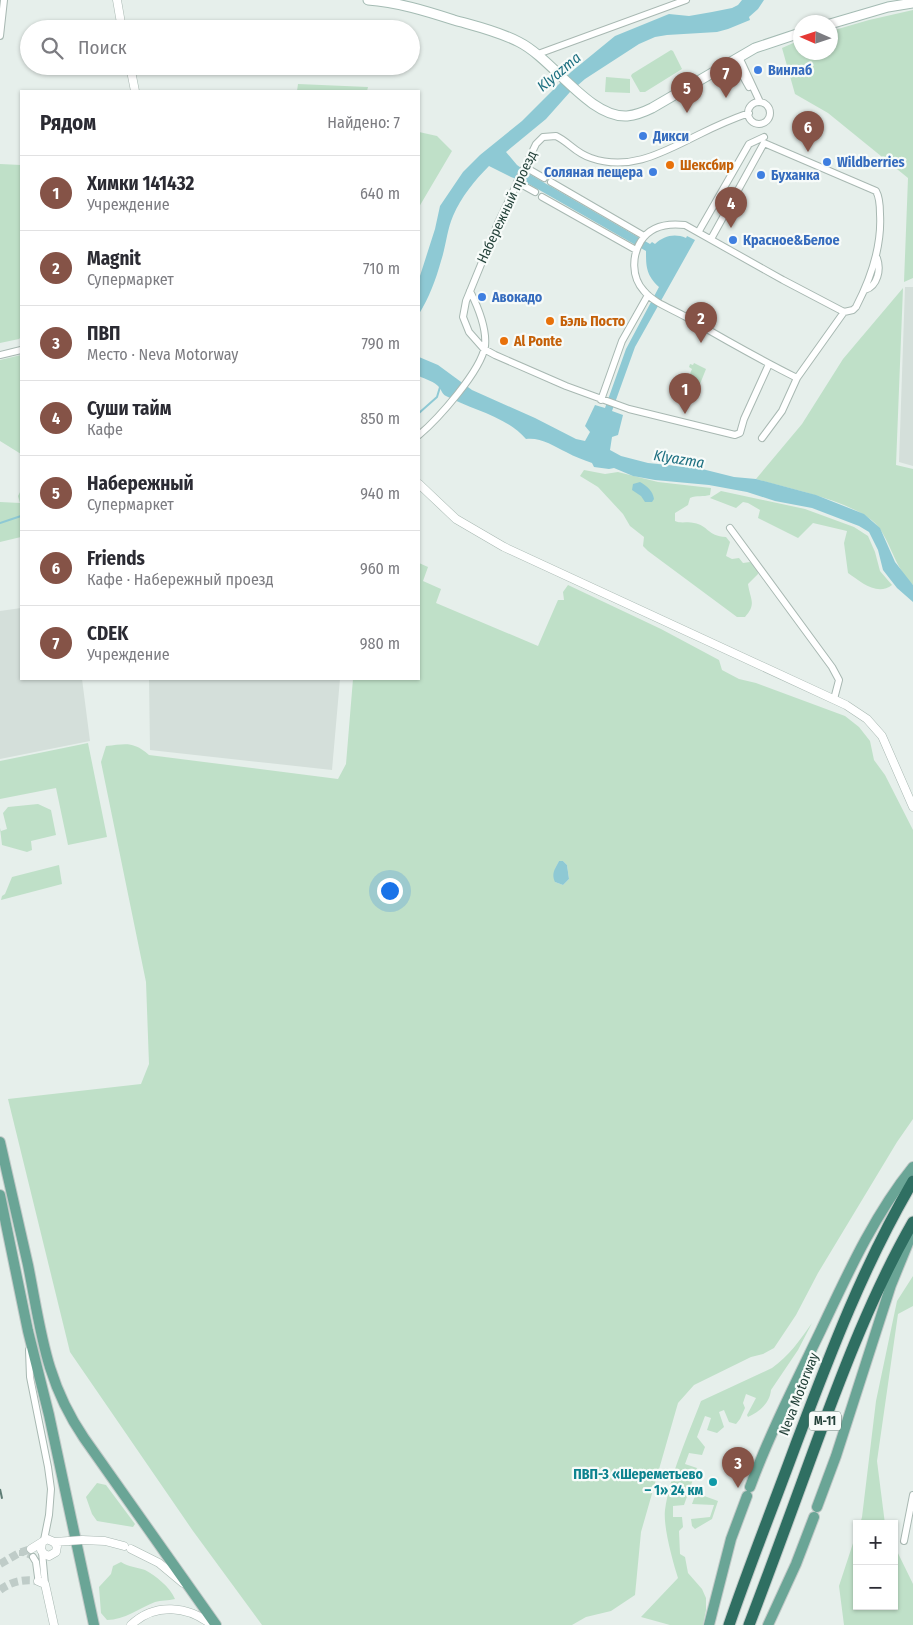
<!DOCTYPE html>
<html lang="ru">
<meta charset="utf-8">
<style>
:root{--surface:#fff;--page:#f7f7f7;--text:#2b2b33;--muted:#7c7c81;--line:#e1e1e2;--accent:#855347}
body{margin:0;font-family:"Fira Sans Condensed",sans-serif;background:var(--page);color:var(--text)}
.controls{position:absolute;right:15px;bottom:15px;display:grid;overflow:hidden;border-radius:0px;box-shadow:0 1px 4px #0004}
.controls button{width:45px;height:45px;display:grid;place-items:center;padding:0;border:0;border-bottom:1px solid var(--line);background:var(--surface);color:var(--text);font:25px sans-serif}
.compass{position:absolute;left:793px;top:15px;width:45px;height:45px;border-radius:50%;background:var(--surface);box-shadow:0 1px 4px #0004;rotate:273deg}
.you{position:absolute;left:389px;top:890px;width:18px;height:18px;margin:-12px;border:4px solid #fff;border-radius:50%;background:#1a73e8;box-shadow:0 0 0 8px #1a73e833}
.badge{display:grid;place-items:center;width:32px;height:32px;border-radius:50%;background:var(--accent);color:#fff;font-size:16px;font-weight:700}
.pin{position:absolute;translate:-50% -41px;filter:drop-shadow(0 1px 2px #0008)}
.pin::after{content:'';position:absolute;top:26px;width:18px;height:15px;background:inherit;clip-path:polygon(0 0,100% 0,50% 100%)}
.list{margin:0;padding:0;list-style:none}
h2{display:flex;justify-content:space-between;align-items:center;height:65px;margin:0;padding:0 20px;font-size:21px}
h2 small{font-size:16px;font-weight:400;color:var(--muted)}
.list li{display:grid;grid-template-columns:32px 1fr auto;gap:15px;align-items:center;box-sizing:border-box;height:75px;padding:0 20px;border-top:1px solid var(--line)}
.list b{display:block;font-size:19px;white-space:nowrap}
.list p{margin:0;font-size:16px;white-space:nowrap;color:var(--muted)}
.list em{font-size:16px;font-style:normal;color:var(--muted)}
.icon{flex:none;width:28px;height:28px;fill:none;stroke:currentColor;stroke-width:2;stroke-linecap:round;stroke-linejoin:round}
.map{position:relative;flex:none;width:913px;height:1625px;overflow:hidden}
.search{position:absolute;background:var(--surface);box-shadow:0 1px 4px #0004;left:20px;top:20px;width:400px;height:55px;display:flex;align-items:center;gap:12px;box-sizing:border-box;padding:0 18px;border-radius:28px;color:var(--muted);font-size:19px}
.panel{position:absolute;background:var(--surface);box-shadow:0 1px 4px #0004;left:20px;top:90px;width:400px;height:590px;border-radius:0px}
.map>svg:first-child{display:block}
.built{fill:#d4dfda}
.green{fill:#bfe0c8;fill-rule:evenodd}
.water{fill:#8ec9d4}
.lines{fill:none;stroke-linecap:round;stroke-linejoin:round}
.stream{stroke:#8ec9d4;stroke-width:2}
.minor-tunnel{stroke:#bfccc8;stroke-width:6;stroke-dasharray:6 3;stroke-linecap:butt}
.tertiary-tunnel{stroke:#bfccc8;stroke-width:8;stroke-dasharray:8 4;stroke-linecap:butt}
.minor-casing{stroke:#a8b8b2;stroke-width:8}
.tertiary-casing{stroke:#a8b8b2;stroke-width:9}
.secondary-casing{stroke:#a4bbb3;stroke-width:11}
.primary-casing{stroke:#c2cac8;stroke-width:12}
.motorway-casing{stroke:#c2cac8;stroke-width:13}
.minor{stroke:#fff;stroke-width:6}
.tertiary{stroke:#fff;stroke-width:8}
.secondary{stroke:#fff;stroke-width:9}
.primary{stroke:#6aa596;stroke-width:10}
.motorway{stroke:#2f6f62;stroke-width:11}
.rail{stroke:#5f7d75;stroke-width:2;stroke-dasharray:10 5;stroke-linecap:butt}
.tertiary-bridge-casing{stroke:#a8b8b2;stroke-width:9;stroke-linecap:butt}
.tertiary-bridge{stroke:#fff;stroke-width:8}
.shop-dot{fill:#3f7fe0;stroke:#f7fbf9;stroke-width:2}
.food-dot{fill:#e8710a;stroke:#f7fbf9;stroke-width:2}
.culture-dot{fill:#0f9aa8;stroke:#f7fbf9;stroke-width:2}
.labels{text-anchor:middle;dominant-baseline:central;stroke-width:4.5;stroke-linejoin:round;paint-order:stroke}
.shield{fill:#f7fbf9;stroke:#637a73;stroke-width:1}
.shield-label{font-size:12px;font-weight:bold;fill:#24423a}
.shop-label{font-size:14px;font-weight:bold;fill:#366cbe;stroke:#f7fbf9;text-anchor:start}
.food-label{font-size:14px;font-weight:bold;fill:#c56008;stroke:#f7fbf9;text-anchor:start}
.street-label{font-size:14px;fill:#24423a;stroke:#f7fbf9}
.culture-label{font-size:14px;font-weight:bold;fill:#0d838f;stroke:#f7fbf9;text-anchor:end}
.water-label{font-size:15px;font-style:italic;fill:#1c6f80;stroke:#f7fbf9}
</style>
<div class="map">
<svg width="913" height="1625" viewBox="0 0 913 1625">
<rect width="100%" height="100%" fill="#e6efeb"/>
<!-- built -->
<path class="built" d="M905 287H913V466L899 462Z
M21 608V679H82L90 741 0 759V611Z
M149 679H340L332 770 150 750Z"/>
<!-- green -->
<path class="green" d="M913 10V278L904 282 908 178 828 113 795 94 782 48 800 40V52H830L831 31 869 20Z
M671 50 673 51 682 69 645 92H640L631 76 632 74Z
M606 77 630 79V93L605 92Z
M298 84 368 87 367 91H297Z
M419 132 437 136 452 151 419 207Z
M0 164 21 165V337L19 339 0 343Z
M903 288 896 465 913 469V585C896 569 892 547 880 529 862 502 787 489 756 479L802 424 843 359Z
M21 355V454L0 441V360Z
M694 363 706 369 696 394 683 390 692 369 689 367 690 364 693 365Z
M584 470 605 474 618 472 658 482 711 488 710 495C703 497 697 495 690 498L688 505 675 513V521C682 524 687 521 694 523 708 525 707 536 726 537L730 542 726 556 732 559 739 558 743 563 750 562 757 567 758 574 748 584C750 599 757 604 745 617H737L648 551 643 546 644 537 630 526 623 514 598 487 580 476Z
M21 490V537L0 542V502L20 503 18 496Z
M721 491 805 509 854 527 868 536 875 552 880 571 892 585C877 597 860 581 848 573L844 543 847 531 813 523 798 538 758 518 760 510 748 503 743 502 736 508 710 498Z
M419 563 428 567 423 581 441 589 436 603 538 646 558 600H564L563 592 568 585 661 629 719 660 722 670 739 679 756 683 845 716 859 727 870 741 874 760 885 775 913 830V1119L897 1142 818 1273 796 1315 774 1348 763 1354 751 1357 694 1385 678 1403 641 1532 635 1595 611 1611 586 1617 572 1625H262L193 1531 70 1352 8 1099 141 1084 149 1064 146 982 101 762 106 746C126 744 133 741 149 755L338 779 346 764 353 679H419ZM559 861H563L567 865 569 879 563 885 555 882V869Z
M88 743 107 837 68 845 56 788 0 799V761Z
M38 804 51 810 56 835 31 841 32 850 27 852 2 845 0 828 1 831 7 829 3 813 8 807Z
M59 865 62 884 1 900 2 896 5 894 12 877Z
M913 1276V1306L898 1314 877 1461 885 1524H860L862 1517 876 1401 897 1301Z
M812 1323 798 1350 771 1390C770 1403 759 1412 748 1417L747 1415 756 1398 746 1394 743 1403 745 1408 740 1419 736 1424 729 1422 724 1410 719 1412 724 1427 717 1433 707 1430 711 1418 705 1416 697 1437 705 1447 702 1455 689 1453 685 1464 697 1468 684 1505 673 1506V1517H682L683 1527 679 1531 680 1554 685 1557 688 1573 702 1589 706 1598V1610L703 1625H670L641 1617 678 1578C673 1562 663 1527 665 1510 670 1475 688 1435 701 1401L772 1368C789 1356 800 1340 812 1323Z
M97 1483 106 1485 135 1524 133 1527 97 1521 92 1514 86 1497Z
M696 1493 718 1501 712 1519 695 1529 692 1526 691 1519 710 1517 714 1505 692 1504Z
M857 1531V1606H894V1545L913 1584V1625H844L839 1586Z
M121 1562C129 1567 136 1567 145 1570 155 1575 170 1587 175 1599 168 1601 161 1600 155 1602 140 1608 124 1620 107 1620L101 1613 99 1587 111 1574 113 1566Z"/>
<!-- water -->
<path class="water" d="M742 0H764L758 9 749 17 750 20 728 29 717 32 667 35 655 37 639 44 585 79 570 92 546 119 506 152 517 165 531 175 650 244 652 242 655 244C664 236 674 233 686 238L687 236 695 240 635 347 612 411 623 415 618 435 612 437 610 450 621 456 648 463 698 468 734 477 756 479 816 495 864 514 880 528 895 562 913 585V602L897 588 883 570 878 550 869 532 859 526 812 508 775 501 747 492 709 485 655 480 633 476 614 468 609 469 594 467 592 463C584 460 575 457 566 452 554 446 540 437 526 439 506 416 472 410 446 396 442 394 442 391 439 387 435 382 425 379 419 376V357L438 365 472 390 535 418 576 439 585 441 590 432 585 426 595 405 605 408 626 349 659 287C646 275 646 266 646 251L527 183 511 177 489 166C475 180 461 197 453 216 447 230 446 246 441 261 436 279 429 298 419 314V279L435 229 440 206 463 172 480 155 522 121 571 72 615 36 669 14 689 16 712 12 732 8 738 5Z
M640 482C647 486 653 491 654 499L652 502H645L641 496 632 490 633 484Z
M559 861H563L567 865 569 879 563 885 555 882C551 874 555 869 559 861Z"/>
<g class="lines">
<!-- stream -->
<path class="stream" d="M419 413 437 397 440 387
M0 523 21 516"/>
<!-- minor-tunnel -->
<path class="minor-tunnel" d="M19 1553H24L33 1557"/>
<!-- tertiary-tunnel -->
<path class="tertiary-tunnel" d="M0 1564 19 1553 31 1549
M0 1590C12 1581 24 1579 38 1581"/>
<defs>
<path id="minor" d="M0 36 4 0
M538 54 686 0
M739 57 760 102
M734 60 749 87
M748 113a11 11 0 1 1 22 0a11 11 0 1 1-22 0Z
M749 113C732 119 716 126 700 134 665 151 631 172 591 158 575 153 569 142 556 136L543 137 536 144 498 223 466 301 463 317 469 332 484 349 495 355 566 386 629 409 735 435 740 433 744 419 769 364
M525 167 544 178
M517 182 535 192
M551 182 644 236
M542 197 636 250
M699 231 749 144 764 137
M711 239 764 143
M865 290C878 286 881 269 877 258
M0 355 21 350
M797 378C759 359 722 338 686 317 672 309 654 303 644 291 631 277 632 255 641 241 651 225 668 223 685 225L783 280 844 312
M601 400 622 341 648 295
M419 435C438 419 481 371 485 346 487 328 478 307 470 291
M762 438 782 411 797 378 844 312 853 310 856 307C871 278 882 247 880 214 880 207 880 198 876 191L764 143
M730 528 832 667 839 680 834 699
M29 1350 30 1377 48 1467 51 1489 49 1515 44 1540
M904 1541 913 1495
M42 1552 45 1584
M33 1557 36 1562 38 1577"/>
<path id="tertiary" d="M117 0 122 29
M130 66 135 91
M419 484 456 519 504 547 846 705 867 719 882 736 913 807
M82 1540 105 1541 124 1546
M42 1542 41 1550 44 1554 49 1556 56 1552 57 1546 54 1542
M31 1549 47 1539 54 1542 69 1541
M131 1549 159 1563 183 1583
M38 1581 45 1584 54 1625
M131 1625C155 1602 188 1606 212 1625"/>
<path id="secondary" d="M368 0C397 2 426 11 454 20 475 26 498 31 519 42 553 59 589 118 627 116 636 115 644 112 652 108L755 48 800 33
M830 24 888 7 913 3"/>
<path id="primary" d="M0 1142C9 1183 19 1224 28 1265 41 1330 45 1381 84 1438L216 1625
M0 1195 28 1331 49 1415 94 1625
M750 1487C770 1433 796 1382 821 1330 847 1275 874 1215 913 1167
M817 1507 836 1456 891 1285 913 1231
M709 1625 731 1539 747 1496
M768 1625 796 1564 814 1517"/>
<path id="motorway" d="M729 1625C750 1564 774 1504 796 1444 830 1354 864 1264 913 1181
M749 1625C772 1565 794 1504 816 1444 844 1368 873 1292 913 1222"/>
</defs>
<!-- minor casing -->
<use href="#minor" class="minor-casing"/>
<!-- tertiary casing -->
<use href="#tertiary" class="tertiary-casing"/>
<!-- secondary casing -->
<use href="#secondary" class="secondary-casing"/>
<!-- primary casing -->
<use href="#primary" class="primary-casing"/>
<!-- motorway casing -->
<use href="#motorway" class="motorway-casing"/>
<!-- minor -->
<use href="#minor" class="minor"/>
<!-- tertiary -->
<use href="#tertiary" class="tertiary"/>
<!-- secondary -->
<use href="#secondary" class="secondary"/>
<!-- primary -->
<use href="#primary" class="primary"/>
<!-- motorway -->
<use href="#motorway" class="motorway"/>
<!-- rail -->
<path class="rail" d="M0 1489 3 1503"/>
<defs>
<path id="tertiary-bridge" d="M69 1541 82 1540"/>
</defs>
<!-- tertiary-bridge casing -->
<use href="#tertiary-bridge" class="tertiary-bridge-casing"/>
<!-- tertiary-bridge -->
<use href="#tertiary-bridge" class="tertiary-bridge"/>
</g>
<!-- markers -->
<g class="shop-dot">
<circle cx="758" cy="70" r="5"/>
<circle cx="643" cy="136" r="5"/>
<circle cx="827" cy="162" r="5"/>
<circle cx="653" cy="172" r="5"/>
<circle cx="761" cy="175" r="5"/>
<circle cx="733" cy="240" r="5"/>
<circle cx="482" cy="297" r="5"/>
</g>
<g class="food-dot">
<circle cx="670" cy="165" r="5"/>
<circle cx="550" cy="321" r="5"/>
<circle cx="504" cy="341" r="5"/>
</g>
<circle class="culture-dot" cx="713" cy="1482" r="5"/>
<g class="labels">
<!-- shield labels -->
<rect class="shield" x="809" y="1411.5" width="32" height="19" rx="4"/>
<g class="shield-label">
<text x="825" y="1421">М-11</text>
</g>
<!-- shop labels -->
<g class="shop-label">
<text x="768" y="70">Винлаб</text>
<text x="653" y="136">Дикси</text>
<text x="837" y="162">Wildberries</text>
<text x="643" y="172" text-anchor="end">Соляная пещера</text>
<text x="771" y="175">Буханка</text>
<text x="743" y="240">Красное&amp;Белое</text>
<text x="492" y="297">Авокадо</text>
</g>
<!-- food labels -->
<g class="food-label">
<text x="680" y="165">Шексбир</text>
<text x="560" y="321">Бэль Посто</text>
<text x="514" y="341">Al Ponte</text>
</g>
<!-- street labels -->
<g class="street-label">
<text transform="translate(507 207) rotate(-65)">Набережный проезд</text>
<text transform="translate(799 1394) rotate(-69)">Neva Motorway</text>
</g>
<!-- culture labels -->
<g class="culture-label">
<text x="703" y="1474">ПВП-3 «Шереметьево<tspan x="703" dy="16">– 1» 24 км</tspan></text>
</g>
<!-- water labels -->
<g class="water-label">
<text transform="translate(559 72) rotate(-40)">Klyazma</text>
<text transform="translate(679 459) rotate(9)">Klyazma</text>
</g>
</g>
</svg>
<div class="controls">
<button>+</button>
<button>−</button>
</div>
<svg class="compass" viewBox="-18 -18 36 36"><path d="M0-13l5 13h-10z" fill="#e53935"/><path d="M0 13l5-13h-10z" fill="#7c7c81"/></svg>
<div class="you"></div>
<div class="pin badge" style="left:685px;top:414px">1</div>
<div class="pin badge" style="left:701px;top:343px">2</div>
<div class="pin badge" style="left:738px;top:1488px">3</div>
<div class="pin badge" style="left:731px;top:228px">4</div>
<div class="pin badge" style="left:687px;top:113px">5</div>
<div class="pin badge" style="left:808px;top:152px">6</div>
<div class="pin badge" style="left:726px;top:98px">7</div>
<div class="search"><svg class="icon" aria-label="search" viewBox="0 0 24 24"><circle cx="10" cy="10" r="6"/><path d="M15 15l6 6"/></svg>Поиск</div>
<section class="panel">
<h2>Рядом<small>Найдено: 7</small></h2>
<ul class="list">
<li><span class="badge">1</span><div><b>Химки 141432</b><p>Учреждение</p></div><em>640 m</em></li>
<li><span class="badge">2</span><div><b>Magnit</b><p>Супермаркет</p></div><em>710 m</em></li>
<li><span class="badge">3</span><div><b>ПВП</b><p>Место · Neva Motorway</p></div><em>790 m</em></li>
<li><span class="badge">4</span><div><b>Суши тайм</b><p>Кафе</p></div><em>850 m</em></li>
<li><span class="badge">5</span><div><b>Набережный</b><p>Супермаркет</p></div><em>940 m</em></li>
<li><span class="badge">6</span><div><b>Friends</b><p>Кафе · Набережный проезд</p></div><em>960 m</em></li>
<li><span class="badge">7</span><div><b>CDEK</b><p>Учреждение</p></div><em>980 m</em></li>
</ul>
</section>
</div>
